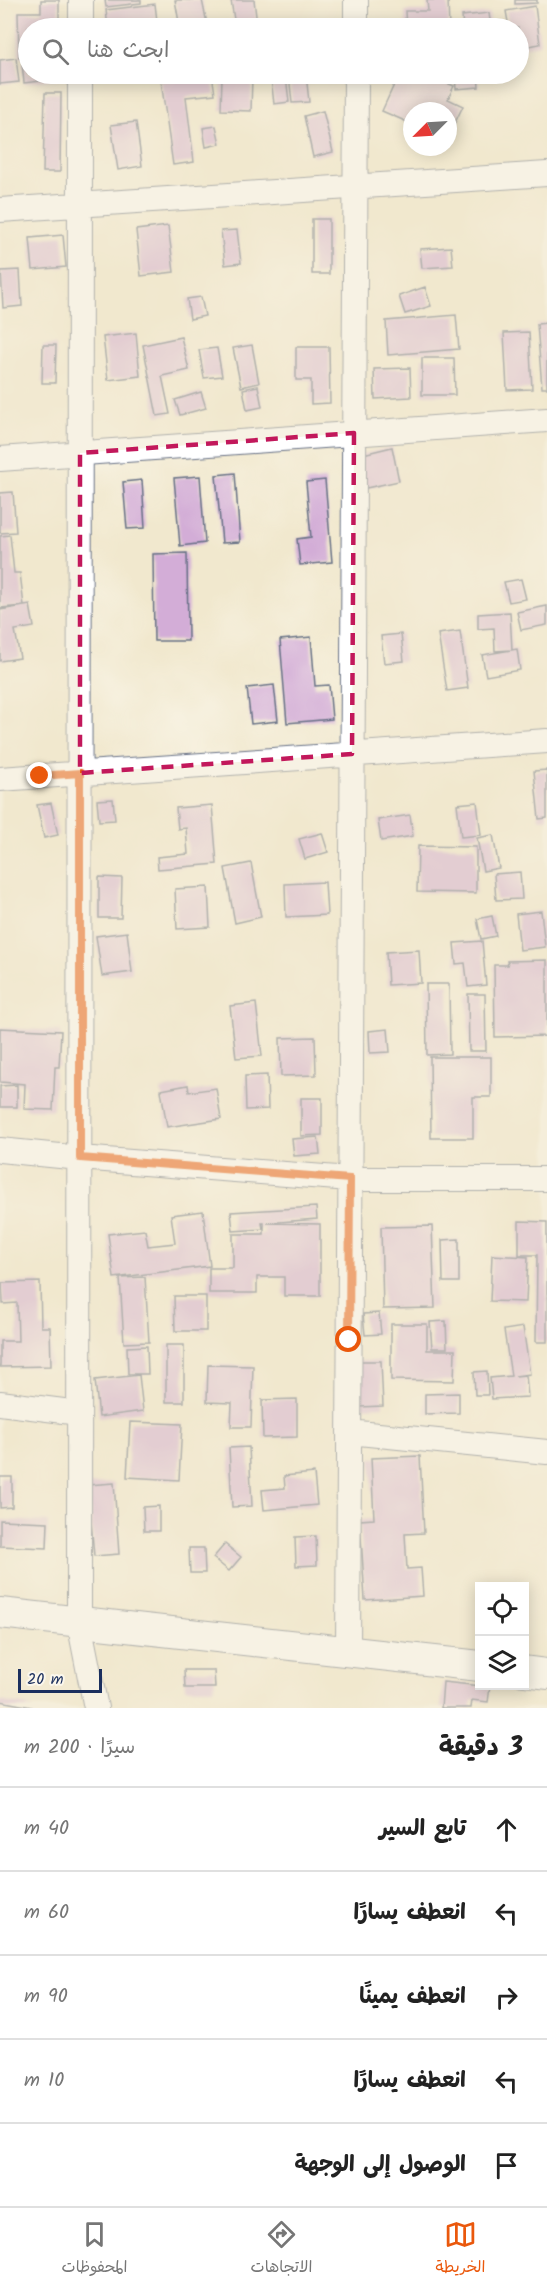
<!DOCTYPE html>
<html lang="ar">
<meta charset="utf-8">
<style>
:root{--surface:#fff;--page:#f6f6f6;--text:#222;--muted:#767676;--line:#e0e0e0;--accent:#ea580c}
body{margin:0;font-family:Kalam,"Playpen Sans Arabic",sans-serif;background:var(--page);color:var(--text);direction:rtl}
.controls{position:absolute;right:18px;bottom:18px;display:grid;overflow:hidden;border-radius:0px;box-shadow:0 3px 15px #0003}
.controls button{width:54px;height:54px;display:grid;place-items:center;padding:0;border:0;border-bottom:2px solid var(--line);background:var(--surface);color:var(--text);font:30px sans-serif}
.compass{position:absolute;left:403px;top:102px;width:54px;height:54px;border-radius:50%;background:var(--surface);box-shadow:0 3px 15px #0003;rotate:246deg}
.scale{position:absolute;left:18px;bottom:15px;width:84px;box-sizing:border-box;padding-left:6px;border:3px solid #1b2f5e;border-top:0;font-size:16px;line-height:21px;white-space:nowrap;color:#1b2f5e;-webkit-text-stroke:4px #fbf7ec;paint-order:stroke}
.stop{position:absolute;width:18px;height:18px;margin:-14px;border:4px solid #ea580c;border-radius:50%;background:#fff}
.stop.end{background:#ea580c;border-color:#fff;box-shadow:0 2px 6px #0008}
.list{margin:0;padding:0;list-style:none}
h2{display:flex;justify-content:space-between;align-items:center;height:78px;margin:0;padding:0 24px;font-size:26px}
h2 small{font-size:20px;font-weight:400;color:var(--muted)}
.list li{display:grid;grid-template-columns:39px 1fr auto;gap:18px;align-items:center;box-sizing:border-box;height:84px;padding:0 24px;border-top:2px solid var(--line)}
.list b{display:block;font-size:22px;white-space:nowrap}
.list em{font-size:20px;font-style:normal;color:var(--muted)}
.icon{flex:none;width:33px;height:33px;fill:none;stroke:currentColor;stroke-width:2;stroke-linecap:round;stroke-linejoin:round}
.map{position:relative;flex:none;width:547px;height:1708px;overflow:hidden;direction:ltr}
.search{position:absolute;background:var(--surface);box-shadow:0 3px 15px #0003;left:18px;right:18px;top:18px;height:66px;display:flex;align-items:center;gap:15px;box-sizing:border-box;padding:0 21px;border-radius:33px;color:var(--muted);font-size:22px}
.sheet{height:498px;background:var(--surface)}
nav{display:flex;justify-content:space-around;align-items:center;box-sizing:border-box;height:84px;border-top:2px solid var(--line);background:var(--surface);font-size:16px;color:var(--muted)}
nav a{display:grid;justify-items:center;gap:3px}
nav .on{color:var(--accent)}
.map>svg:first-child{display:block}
.building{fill:#d3add7}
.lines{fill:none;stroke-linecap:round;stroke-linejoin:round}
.minor-casing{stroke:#667085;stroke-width:26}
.tertiary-casing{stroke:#667085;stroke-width:32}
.minor{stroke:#fff;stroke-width:24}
.tertiary{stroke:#fff;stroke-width:30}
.route{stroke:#ea580c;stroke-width:8}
.marked{fill:none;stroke:#c2185b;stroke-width:4.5;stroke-dasharray:12 8;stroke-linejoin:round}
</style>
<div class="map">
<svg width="547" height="1708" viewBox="0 0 547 1708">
<rect width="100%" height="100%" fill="#fbf7ec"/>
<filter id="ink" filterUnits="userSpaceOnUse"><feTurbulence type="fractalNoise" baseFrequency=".0167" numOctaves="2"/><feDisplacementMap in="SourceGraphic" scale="12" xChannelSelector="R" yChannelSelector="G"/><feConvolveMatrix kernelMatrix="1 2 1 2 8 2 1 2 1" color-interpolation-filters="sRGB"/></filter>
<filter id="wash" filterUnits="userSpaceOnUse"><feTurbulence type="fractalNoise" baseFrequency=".008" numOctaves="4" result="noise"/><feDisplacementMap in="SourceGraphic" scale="24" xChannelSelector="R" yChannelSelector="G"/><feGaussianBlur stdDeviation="1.35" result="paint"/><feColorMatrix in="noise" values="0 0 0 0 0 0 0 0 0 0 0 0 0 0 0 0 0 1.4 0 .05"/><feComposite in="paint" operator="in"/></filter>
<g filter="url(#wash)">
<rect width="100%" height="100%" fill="#f1e8ce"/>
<g id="blocks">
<!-- building -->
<path class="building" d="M41 0H59V28H28V58H19L18 12H41Z
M105 0H141V3L106 7Z
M175 0H202L208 28H180Z
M231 0H254L257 24 235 26Z
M427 0H448L449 28H406L405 11H428Z
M515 0H537V3L515 4Z
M155 4 157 21 136 24V28H108L106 10Z
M535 6 540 44 518 48V28H509L506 11Z
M489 13 491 28H463L462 16Z
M16 58 19 82 0 84V60Z
M28 62V74H57L58 79 24 83 22 63Z
M212 74 215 94 186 97 194 162 173 165 161 81Z
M306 74 309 102 292 103 289 75Z
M399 74H426L454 86 448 99 463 106 448 137V111H412V124L382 111Z
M455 74H478L479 87 456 89Z
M286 76 289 102 274 104 271 78Z
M222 77 252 78 251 111 221 110Z
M45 93H61L60 172H43Z
M323 111 333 152 313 157 304 116Z
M136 122 142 166 118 170 111 125Z
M216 126 220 144 206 147 203 128Z
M312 219H329V274H312Z
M168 226 174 272 141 276 136 230Z
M237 230 241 263 225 265 221 231Z
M63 235 66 267 33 270 30 238Z
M451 247 453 266 422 268 420 249Z
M20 270 22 306 3 308 1 271Z
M425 287 431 306 405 314 399 296Z
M201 297 205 316 190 319 187 299Z
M456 315 459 349 388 355 386 321Z
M547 323V388H542L537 324Z
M529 332 532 389 507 390 504 333Z
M136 333 140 376 108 380 103 337Z
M181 337 189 370 162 376 170 414 157 416 143 345Z
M43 345H56L55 383H42Z
M252 345 259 383 241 387 233 348Z
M296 347H329L330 403 311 404V380H296Z
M217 348 222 376 204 378 199 350Z
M422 358H454L455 395H422Z
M410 368 411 397 375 399 374 369Z
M258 386 262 407 247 410 243 389Z
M201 392 206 408 180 415 175 400Z
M392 447 399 481 366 488 359 455Z
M235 473 240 542 222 543 216 475Z
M200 476 205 543 180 546 174 478Z
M142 480 145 528 127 529 123 482Z
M325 480 332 562 300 565 297 539 311 537 306 482Z
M13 492 16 532 0 533V493Z
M10 535 14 573H20L24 606 0 608V536Z
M187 553 188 641H154L153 554Z
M521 579 526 599 509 602 504 582Z
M30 605 34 627 15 630 20 658 0 661V610Z
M547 606V625L521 630 517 612Z
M510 612 512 650 495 651 494 628 478 629V614Z
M460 631 468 688 447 691 438 634Z
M401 634 404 661 384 663 381 636Z
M311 637 315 686 329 685 332 719 287 723 280 640Z
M517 649 520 670 486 676 482 655Z
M274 685 278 721 251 724 247 688Z
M547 770V818L539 819 534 771Z
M113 799 115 820 99 821 97 800Z
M477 802 481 835 461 837 457 804Z
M51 803 58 835 44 838 37 805Z
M212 805 217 864 158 869 157 857 188 854 186 828 178 829 176 808Z
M410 815 413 836 381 841 378 820Z
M322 833 328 852 305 859 299 839Z
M493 835 499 868 483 871 477 838Z
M418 846 476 847V893L417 892Z
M251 863 261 917 235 923 225 868Z
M520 872 522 899 496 900 494 874Z
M99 877 122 878 121 918H99Z
M325 882 327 915 286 917 285 884Z
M208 887 210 927 177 929 175 889Z
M541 911 545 947 520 950 516 914Z
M492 916 496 936 481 939 477 919Z
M127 932 132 972 102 976 96 936Z
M482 941 486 985 468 987 465 963 456 964 454 943Z
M419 950 421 983 388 985 386 952Z
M547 960V1036L495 1037 494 965H508L507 961Z
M426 984H449L450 1054 427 1055Z
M468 994H485L486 1051H469Z
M256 1003 262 1056 236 1058 230 1006Z
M0 1028 61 1031 59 1067H55L53 1110 24 1109 25 1084 0 1082Z
M388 1029 390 1052 370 1053 369 1031Z
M315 1037 316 1075 281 1076 280 1038Z
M430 1057H491V1097H473V1138H431Z
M267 1075 268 1109 246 1110 245 1076Z
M17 1085V1107H0V1086Z
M188 1085 189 1092 216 1088 221 1119 167 1127 161 1090Z
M301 1098H322V1135L301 1136Z
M318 1137 320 1154 294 1156 292 1139Z
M316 1207 317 1219 267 1223 320 1224V1296H284V1277H257V1293H209V1268H233V1234H264V1223H262L263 1229 233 1231 231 1212Z
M203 1211 210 1266 114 1278 108 1234 145 1230 148 1246 175 1243 171 1215Z
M519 1221 547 1222V1342H536L537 1255H519Z
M432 1226 435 1308 383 1309 381 1227Z
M459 1239V1282H443L442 1240Z
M492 1255 528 1257 526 1302 490 1301Z
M145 1277 149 1342 124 1343 120 1278Z
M40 1282 41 1327H50L51 1366 0 1367V1341H18L17 1303 3 1304 2 1283Z
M174 1296H206V1331H175Z
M379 1313 381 1334 365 1335 363 1314Z
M446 1321 447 1348H432L430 1322Z
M391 1324H427V1350H455L454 1381 391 1380Z
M523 1327 530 1374 515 1376 526 1375 528 1397 492 1399 490 1378 511 1376 504 1330Z
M166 1345H184V1402H166Z
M147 1346 148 1374H128L127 1347Z
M357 1361H381L383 1406 359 1407Z
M208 1365 253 1366 251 1427H231L232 1403 207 1402Z
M487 1371 488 1395H475L474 1372Z
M139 1375 143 1411 99 1417 95 1380Z
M459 1393V1413L425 1414V1394Z
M297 1399V1437L263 1438 262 1400Z
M130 1422 182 1424 179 1480 127 1477Z
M249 1447 252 1506 232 1507 229 1448Z
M420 1456 424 1533 405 1534 407 1569 421 1568 423 1596 365 1600 360 1520 374 1519 371 1458Z
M314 1473 317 1505 264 1510 262 1490 285 1488 284 1476Z
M0 1477H12V1507L0 1508Z
M114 1483 119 1554 94 1556 88 1485Z
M159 1506V1531H144L143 1507Z
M0 1520 48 1522 47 1548 0 1546Z
M316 1536 317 1565 296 1566 295 1537Z
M225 1544 241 1557 229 1571 213 1558Z
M189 1548H204L205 1573H190Z
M184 1670H214L215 1688H185Z
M443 1682 490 1687 488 1702 472 1700 471 1708H441Z
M0 1701 32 1707V1708H0Z"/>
</g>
</g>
<g filter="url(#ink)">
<use href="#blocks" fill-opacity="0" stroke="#667085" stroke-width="1.5"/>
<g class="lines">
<defs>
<path id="minor" d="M81 28V0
M356 28V0
M80 74 79 1622 96 1708
M0 210 547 174
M0 459 547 420
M0 779 547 741
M0 1150 80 1158 350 1179H547
M0 1403 79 1413
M349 1432 547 1452
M348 1652 356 74"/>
<path id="tertiary" d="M0 1613 480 1666
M524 1671 547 1674"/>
</defs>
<!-- minor casing -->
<use href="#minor" class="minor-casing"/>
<!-- tertiary casing -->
<use href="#tertiary" class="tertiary-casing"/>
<!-- minor -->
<use href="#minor" class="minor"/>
<!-- tertiary -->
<use href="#tertiary" class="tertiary"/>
</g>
</g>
<g class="lines" filter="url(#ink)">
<!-- route -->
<path class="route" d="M40 776 80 773V1158L350 1179 349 1340"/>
</g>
<!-- marked area -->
<path d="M0 0H547V1708H0ZM354 433 352 754 80 773V453Z" fill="#f1e8ce" fill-opacity=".55" fill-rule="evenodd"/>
<path class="marked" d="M354 433 352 754 80 773V453Z"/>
</svg>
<div class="controls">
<button><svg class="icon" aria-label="locate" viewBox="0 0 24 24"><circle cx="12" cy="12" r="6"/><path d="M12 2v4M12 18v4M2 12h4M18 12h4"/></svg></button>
<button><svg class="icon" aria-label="layers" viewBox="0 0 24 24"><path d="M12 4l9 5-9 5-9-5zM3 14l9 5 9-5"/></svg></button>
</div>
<svg class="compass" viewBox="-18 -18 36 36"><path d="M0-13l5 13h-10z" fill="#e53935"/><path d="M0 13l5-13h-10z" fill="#767676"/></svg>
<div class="scale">20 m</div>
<div class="stop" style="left:349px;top:1340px"></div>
<div class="stop end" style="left:40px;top:776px"></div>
<div class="search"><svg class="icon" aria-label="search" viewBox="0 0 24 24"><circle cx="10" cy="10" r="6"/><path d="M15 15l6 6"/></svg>ابحث هنا</div>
</div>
<section class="sheet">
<h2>3 دقيقة<small>سيرًا · 200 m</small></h2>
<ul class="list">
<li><svg class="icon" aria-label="ahead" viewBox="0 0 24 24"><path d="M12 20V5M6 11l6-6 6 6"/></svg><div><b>تابع السير</b></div><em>40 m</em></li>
<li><svg class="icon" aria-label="left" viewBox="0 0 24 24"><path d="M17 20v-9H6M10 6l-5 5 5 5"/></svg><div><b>انعطف يسارًا</b></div><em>60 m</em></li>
<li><svg class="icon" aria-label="right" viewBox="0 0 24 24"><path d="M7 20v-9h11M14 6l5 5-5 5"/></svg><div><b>انعطف يمينًا</b></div><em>90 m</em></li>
<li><svg class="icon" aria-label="left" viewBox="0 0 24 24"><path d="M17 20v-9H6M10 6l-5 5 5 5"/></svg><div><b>انعطف يسارًا</b></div><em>10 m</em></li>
<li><svg class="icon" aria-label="arrive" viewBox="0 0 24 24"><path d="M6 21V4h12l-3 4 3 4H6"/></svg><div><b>الوصول إلى الوجهة</b></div></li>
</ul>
</section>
<nav>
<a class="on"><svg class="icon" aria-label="map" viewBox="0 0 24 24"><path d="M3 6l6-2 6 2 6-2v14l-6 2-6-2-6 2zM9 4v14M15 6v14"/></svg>الخريطة</a>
<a><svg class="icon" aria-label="directions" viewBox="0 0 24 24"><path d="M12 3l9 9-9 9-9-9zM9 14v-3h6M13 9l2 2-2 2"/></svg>الاتجاهات</a>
<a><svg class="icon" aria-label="saved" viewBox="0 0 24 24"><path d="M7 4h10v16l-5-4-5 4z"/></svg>المحفوظات</a>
</nav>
